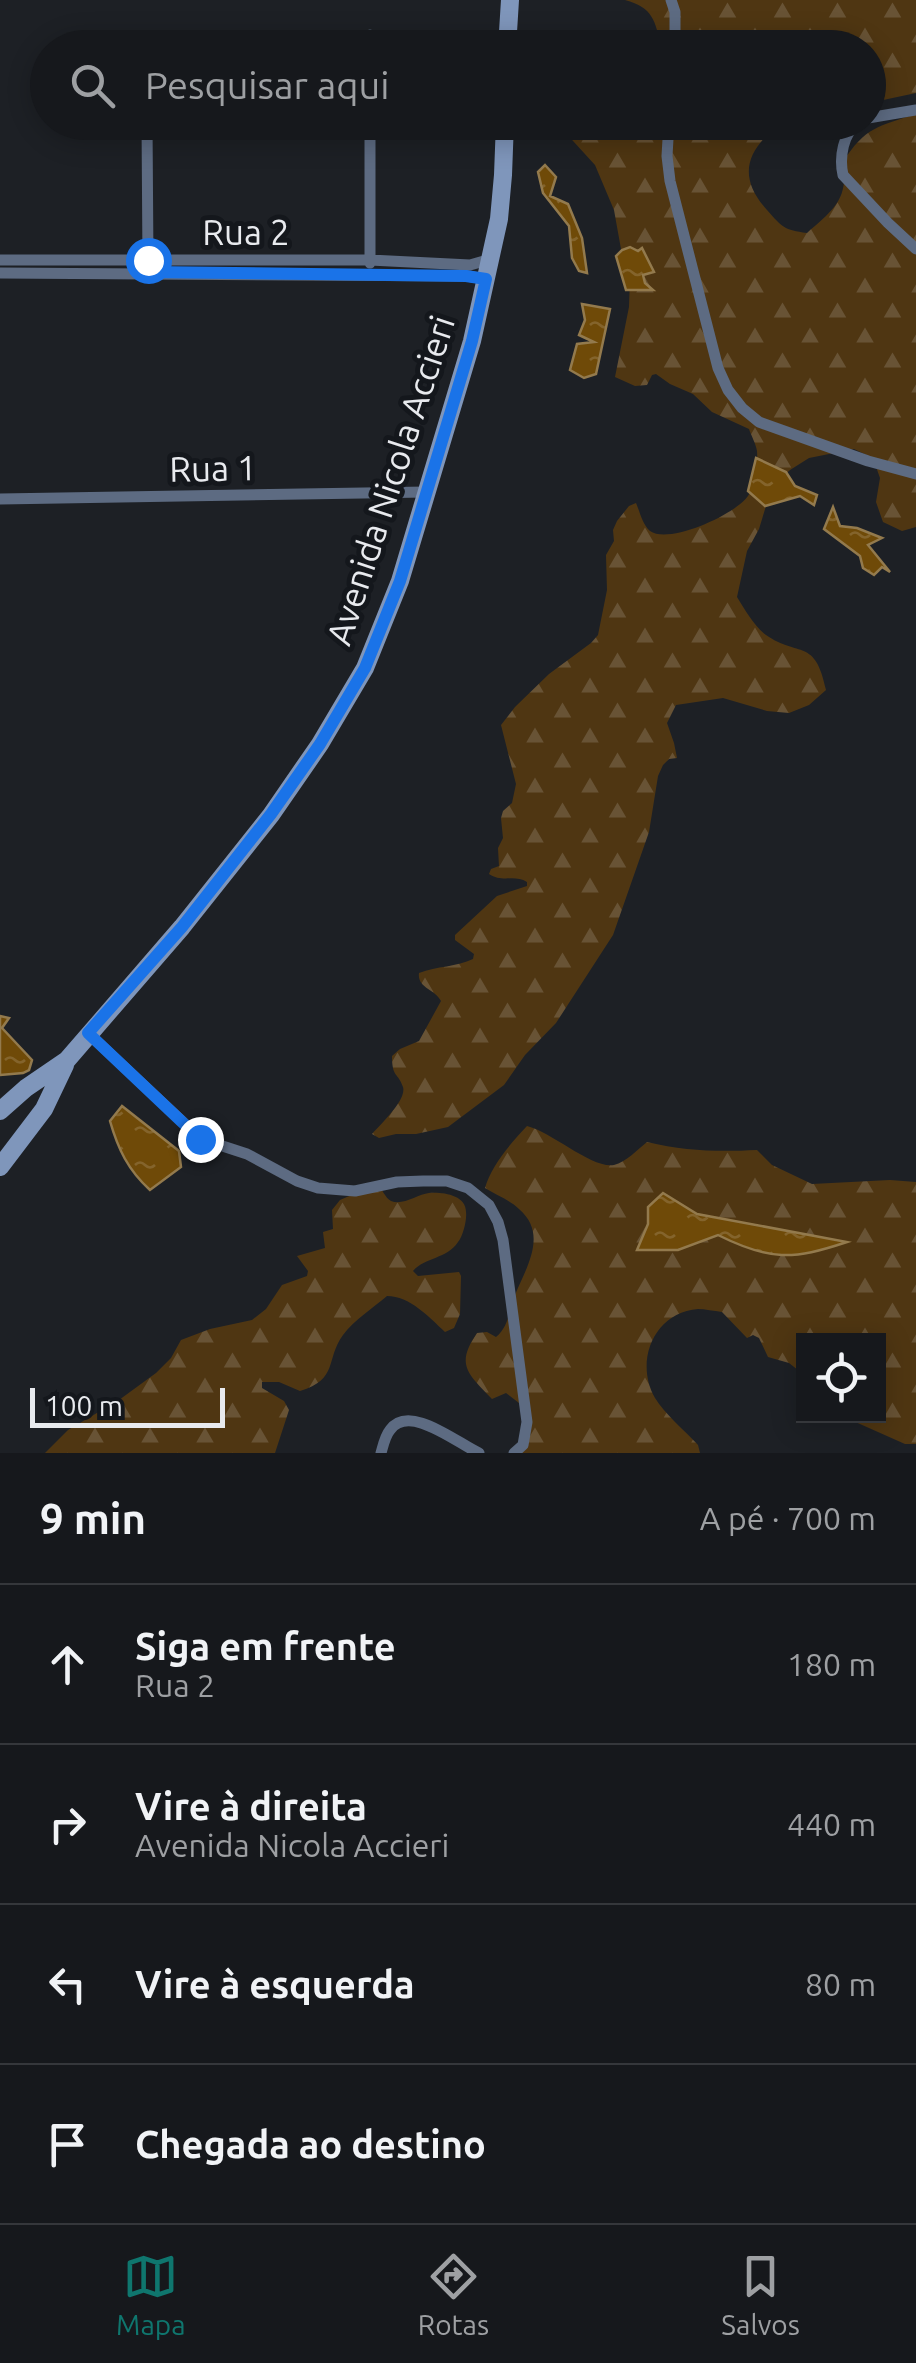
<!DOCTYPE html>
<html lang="pt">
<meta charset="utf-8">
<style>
:root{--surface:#16181c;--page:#232529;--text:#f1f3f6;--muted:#9ea0a3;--line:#35373b;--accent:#0f766e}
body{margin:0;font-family:Ubuntu,sans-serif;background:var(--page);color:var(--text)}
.controls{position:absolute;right:30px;bottom:30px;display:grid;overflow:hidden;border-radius:0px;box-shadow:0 5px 25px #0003}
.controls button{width:90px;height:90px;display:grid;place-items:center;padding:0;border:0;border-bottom:2px solid var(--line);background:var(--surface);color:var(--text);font:50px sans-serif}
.scale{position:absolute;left:30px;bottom:25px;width:195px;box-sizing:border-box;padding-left:10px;border:5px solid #e8eaee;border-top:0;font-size:28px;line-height:35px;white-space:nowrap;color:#e8eaee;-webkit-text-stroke:8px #14171c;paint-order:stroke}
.stop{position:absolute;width:30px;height:30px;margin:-22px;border:8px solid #1a73e8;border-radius:50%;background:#fff}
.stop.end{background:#1a73e8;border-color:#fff;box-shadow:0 2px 10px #0008}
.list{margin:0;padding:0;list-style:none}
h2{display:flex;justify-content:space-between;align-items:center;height:130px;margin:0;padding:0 40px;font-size:42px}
h2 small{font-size:32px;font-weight:400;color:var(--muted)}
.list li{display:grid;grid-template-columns:65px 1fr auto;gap:30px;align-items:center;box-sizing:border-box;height:160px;padding:0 40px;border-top:2px solid var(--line)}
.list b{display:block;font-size:38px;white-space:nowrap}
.list p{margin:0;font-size:32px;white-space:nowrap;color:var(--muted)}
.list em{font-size:32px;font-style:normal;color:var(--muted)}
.icon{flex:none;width:55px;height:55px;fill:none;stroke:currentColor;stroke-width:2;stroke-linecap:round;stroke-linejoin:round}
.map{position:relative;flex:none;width:916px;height:1453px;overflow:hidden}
.search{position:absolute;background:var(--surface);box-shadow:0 5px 25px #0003;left:30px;right:30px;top:30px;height:110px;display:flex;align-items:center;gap:25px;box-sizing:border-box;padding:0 35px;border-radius:55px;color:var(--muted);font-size:38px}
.sheet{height:770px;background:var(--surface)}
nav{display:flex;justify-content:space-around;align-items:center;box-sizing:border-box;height:140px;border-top:2px solid var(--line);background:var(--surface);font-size:28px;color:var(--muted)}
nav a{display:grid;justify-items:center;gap:5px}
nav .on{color:var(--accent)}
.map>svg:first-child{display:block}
.forest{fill:url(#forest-firs)}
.water{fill:url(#water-ripples);stroke:#937a4d;stroke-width:2.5}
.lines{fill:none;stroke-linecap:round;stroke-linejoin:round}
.street{stroke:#5d6b82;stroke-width:11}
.secondary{stroke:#7f96bb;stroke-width:18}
.route{stroke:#1a73e8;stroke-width:12}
.labels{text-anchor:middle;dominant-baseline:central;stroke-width:10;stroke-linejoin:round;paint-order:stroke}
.street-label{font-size:35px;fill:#e8eaee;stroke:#14171c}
</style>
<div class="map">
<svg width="916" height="1453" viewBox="0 0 916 1453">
<defs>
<pattern id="forest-firs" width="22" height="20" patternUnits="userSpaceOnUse" patternTransform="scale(2.5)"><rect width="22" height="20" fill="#4f3612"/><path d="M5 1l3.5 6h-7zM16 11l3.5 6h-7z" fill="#685335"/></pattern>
<pattern id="water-ripples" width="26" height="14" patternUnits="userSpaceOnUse" patternTransform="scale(2.5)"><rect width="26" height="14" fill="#6f4a08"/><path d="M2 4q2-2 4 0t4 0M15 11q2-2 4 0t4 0" fill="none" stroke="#84642c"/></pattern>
</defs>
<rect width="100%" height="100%" fill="#1d2025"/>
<!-- forest -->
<path class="forest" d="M625 0H916V93L869 103 868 48 662 47C654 20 654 8 625 0Z
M916 114V527L902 531 883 522 876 502 880 478 873 458 854 449 809 458 790 470 772 486 759 529 747 551 737 597C745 610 754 626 766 635 799 658 815 637 826 690L809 705 789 713 767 711 723 698 676 705 667 723 674 743 677 758 669 759 663 765 658 776 649 832 613 935 556 1023 525 1055 504 1085 448 1127 416 1134H396L379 1138 372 1134C380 1125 407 1100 403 1087 398 1072 392 1078 392 1056L400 1049 419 1041 441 1001C435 989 417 988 419 973 437 966 457 967 473 959L474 954 455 940V935L497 896 527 886V882C515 874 502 883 489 874L491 869 499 866 498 848 503 838 501 818 503 811 512 803 516 784 501 725 515 707 549 674 591 643 598 635 607 590 606 555 614 541 613 530 617 521 629 506 636 503C640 512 642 524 650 531 669 545 736 514 748 496 755 487 758 463 757 451 756 444 751 435 749 429L712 412 693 394 670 384 656 374 652 375 647 385 635 386 615 377 629 307 630 279 623 260 614 210 595 165 563 130V123H782C747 148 736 176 767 210 782 227 784 230 807 233 833 210 849 200 843 162 865 127 879 126 916 114Z
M527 1126C552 1132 592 1169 614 1165 626 1162 637 1150 647 1142 685 1151 717 1152 757 1150L772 1165 812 1184 890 1180 916 1182V1444H905L842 1416H878V1340H804L803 1374 789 1363 768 1357 759 1338 753 1335 747 1338 722 1312C714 1311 705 1309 698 1309 654 1312 634 1362 655 1398 664 1413 685 1431 698 1445L700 1453H520L523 1417 519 1403 506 1393 492 1399C468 1374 455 1365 477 1333L487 1332 496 1337C509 1326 509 1311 515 1295 527 1266 548 1234 519 1209 510 1200 496 1195 485 1188 491 1166 511 1143 527 1126Z
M377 1184C382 1188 385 1198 391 1201 403 1206 418 1194 429 1193 443 1192 466 1195 466 1212 467 1220 463 1236 458 1242 447 1259 425 1257 413 1271L418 1276 459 1272 461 1276 460 1314 454 1328 445 1332C429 1317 410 1296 387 1296 373 1308 354 1320 343 1335 325 1360 339 1379 300 1391L279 1382H262V1388L284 1401 289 1410 275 1453H45L68 1430 119 1400 156 1373 171 1358 181 1340 210 1329 252 1320 266 1309 282 1285 307 1276 308 1271 297 1256 325 1248 323 1232 333 1229 332 1210 340 1200Z"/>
<!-- water -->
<path class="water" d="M545 165 556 177 550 196 568 204 582 238 587 273 579 271 572 258 569 226 543 193 538 172Z
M630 247 638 251 642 248 654 272 643 275 645 283 653 290H626L616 256 622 250Z
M582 304 610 309 596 374 584 378 570 370 577 344 594 342 579 335 585 320Z
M756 458 786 472 795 486 817 495 814 505 800 496 765 506 748 491Z
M833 507 840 526 857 528 882 538 868 545 890 572 882 567 874 575 863 568 860 556 824 529Z
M0 1016 9 1018 2 1028 32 1060 29 1070 23 1073 0 1075Z
M122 1106 179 1151 181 1167 150 1190C128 1170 118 1149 110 1121Z
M663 1193 697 1214 847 1242C793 1260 770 1261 718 1235L678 1250H637L648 1224V1207Z"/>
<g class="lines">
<!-- street -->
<path class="street" d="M671 0 675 12V48
M370 35V48
M147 45V48
M868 118 916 110
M147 122 148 263
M669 122 667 156 670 181 718 368 728 390 742 408 759 422 868 461 916 474
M858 122C843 134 839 157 843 175L888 223 916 249
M0 260H370L470 265 491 259
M370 263V122
M0 273 466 276 486 279
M0 499 426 492
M88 1033 201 1139 247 1154 297 1181 318 1188 355 1191 397 1182 423 1181H447L468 1188 489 1205 498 1222 503 1240 527 1422 523 1445 514 1453
M381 1453C383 1446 385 1436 390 1430 409 1403 457 1443 479 1453"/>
<!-- secondary -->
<path class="secondary" d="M507 48 510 0
M0 1111 26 1088 67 1060 182 927 271 815 320 744 365 668 400 581 472 341 499 219 503 175 505 122
M0 1167 44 1109 65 1065"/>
</g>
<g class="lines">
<!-- route -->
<path class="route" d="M148 260V272L466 276 486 279 472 341 400 581 365 668 320 744 271 814 182 927 88 1033 200 1139"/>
</g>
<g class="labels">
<!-- street labels -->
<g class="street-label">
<text x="246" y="232">Rua 2</text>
<text transform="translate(213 468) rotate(-1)">Rua 1</text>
<text transform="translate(390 480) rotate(-72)">Avenida Nicola Accieri</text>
</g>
</g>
</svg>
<div class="controls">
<button><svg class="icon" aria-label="locate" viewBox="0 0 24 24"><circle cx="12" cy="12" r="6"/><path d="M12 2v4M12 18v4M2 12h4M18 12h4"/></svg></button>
</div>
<div class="scale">100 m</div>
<div class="stop" style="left:148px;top:260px"></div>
<div class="stop end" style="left:200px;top:1139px"></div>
<div class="search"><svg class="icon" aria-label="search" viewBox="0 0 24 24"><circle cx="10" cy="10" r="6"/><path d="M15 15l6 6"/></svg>Pesquisar aqui</div>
</div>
<section class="sheet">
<h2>9 min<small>A pé · 700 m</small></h2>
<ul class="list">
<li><svg class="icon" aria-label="ahead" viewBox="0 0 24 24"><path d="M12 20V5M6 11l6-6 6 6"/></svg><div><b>Siga em frente</b><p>Rua 2</p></div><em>180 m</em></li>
<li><svg class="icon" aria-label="right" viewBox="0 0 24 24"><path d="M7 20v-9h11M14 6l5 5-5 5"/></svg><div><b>Vire à direita</b><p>Avenida Nicola Accieri</p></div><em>440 m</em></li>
<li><svg class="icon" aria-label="left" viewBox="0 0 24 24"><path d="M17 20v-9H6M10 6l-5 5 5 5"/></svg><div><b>Vire à esquerda</b></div><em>80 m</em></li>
<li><svg class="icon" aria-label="arrive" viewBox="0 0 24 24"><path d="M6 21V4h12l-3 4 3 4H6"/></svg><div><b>Chegada ao destino</b></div></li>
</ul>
</section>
<nav>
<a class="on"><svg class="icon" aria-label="map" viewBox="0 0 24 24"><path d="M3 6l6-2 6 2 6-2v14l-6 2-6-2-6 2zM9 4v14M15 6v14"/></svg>Mapa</a>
<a><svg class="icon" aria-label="directions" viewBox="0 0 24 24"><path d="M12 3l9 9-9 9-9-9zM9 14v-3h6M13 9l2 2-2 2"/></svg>Rotas</a>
<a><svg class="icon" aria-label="saved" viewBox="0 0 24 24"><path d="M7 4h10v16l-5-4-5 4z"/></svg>Salvos</a>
</nav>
